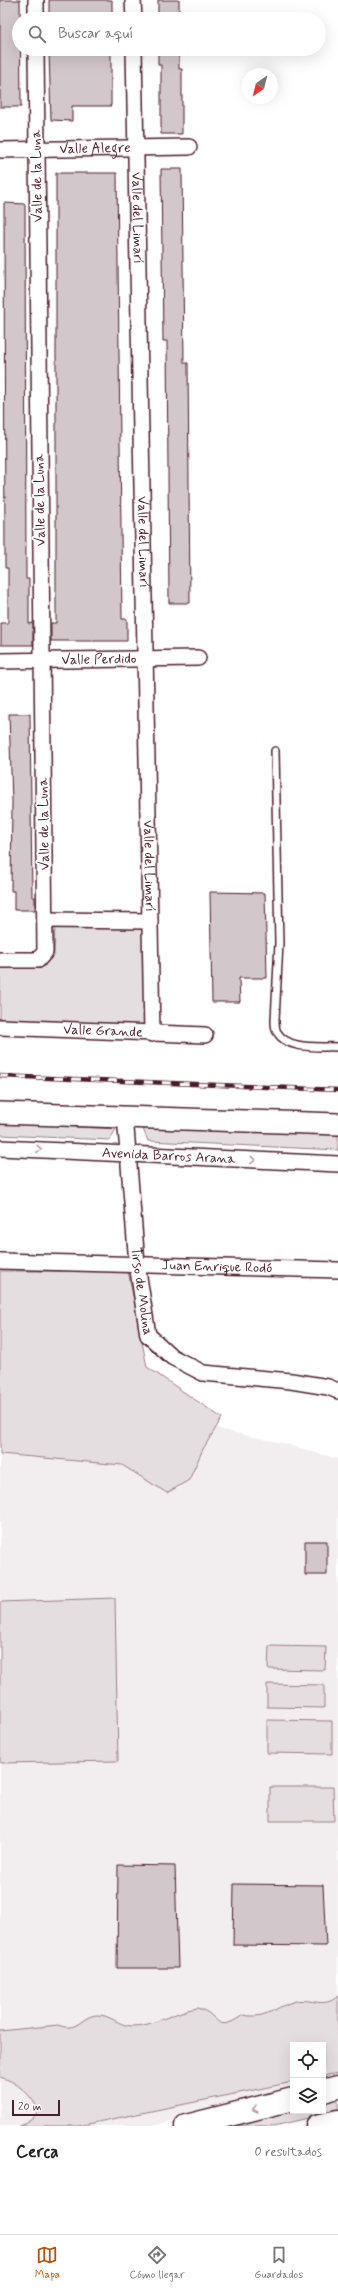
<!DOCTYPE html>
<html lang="es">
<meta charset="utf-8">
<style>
:root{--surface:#fff;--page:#f2f2f2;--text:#222;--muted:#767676;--line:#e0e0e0;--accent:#b45309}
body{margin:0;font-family:Mynerve,sans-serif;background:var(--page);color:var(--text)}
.controls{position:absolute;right:12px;bottom:12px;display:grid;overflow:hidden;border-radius:0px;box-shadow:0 4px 16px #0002}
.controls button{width:36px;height:36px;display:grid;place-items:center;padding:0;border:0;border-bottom:1px solid var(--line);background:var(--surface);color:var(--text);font:20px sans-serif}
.compass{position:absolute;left:242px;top:68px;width:36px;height:36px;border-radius:50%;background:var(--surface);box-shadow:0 4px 16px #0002;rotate:215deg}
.scale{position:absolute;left:12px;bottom:10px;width:48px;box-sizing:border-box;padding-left:4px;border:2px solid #4a1f2b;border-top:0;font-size:11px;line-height:14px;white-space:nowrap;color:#4a1f2b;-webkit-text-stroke:3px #fff;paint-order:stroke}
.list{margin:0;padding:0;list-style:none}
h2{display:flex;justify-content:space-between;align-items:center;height:52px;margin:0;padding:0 16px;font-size:17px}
h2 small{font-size:13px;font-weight:400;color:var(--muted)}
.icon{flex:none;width:22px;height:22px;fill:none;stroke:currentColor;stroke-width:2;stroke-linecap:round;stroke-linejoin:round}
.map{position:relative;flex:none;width:338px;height:2126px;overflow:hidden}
.search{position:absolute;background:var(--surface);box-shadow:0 4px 16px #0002;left:12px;right:12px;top:12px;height:44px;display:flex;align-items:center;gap:10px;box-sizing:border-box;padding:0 14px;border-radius:22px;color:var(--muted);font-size:15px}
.sheet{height:108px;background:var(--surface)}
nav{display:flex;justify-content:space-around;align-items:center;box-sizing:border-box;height:56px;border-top:1px solid var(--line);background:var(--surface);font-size:11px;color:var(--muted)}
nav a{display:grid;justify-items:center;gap:2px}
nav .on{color:var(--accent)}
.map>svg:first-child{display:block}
.built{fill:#f2eeef}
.green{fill:#e5dee0;stroke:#987e86}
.building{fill:#d2c7cb;stroke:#4a1f2b}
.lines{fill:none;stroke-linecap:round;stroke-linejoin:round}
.lane-casing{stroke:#4a1f2b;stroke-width:10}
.street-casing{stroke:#4a1f2b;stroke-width:18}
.secondary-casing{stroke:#4a1f2b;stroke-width:24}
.primary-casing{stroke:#4a1f2b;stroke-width:25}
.lane{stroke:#fff;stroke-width:7}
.street{stroke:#fff;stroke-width:15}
.secondary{stroke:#fff;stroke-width:21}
.primary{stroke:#fff;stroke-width:22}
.rail-casing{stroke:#4a1f2b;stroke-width:4.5}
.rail{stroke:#fff;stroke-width:3;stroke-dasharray:9;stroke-linecap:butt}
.oneway{stroke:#ae9aa0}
.labels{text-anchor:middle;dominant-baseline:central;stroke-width:3.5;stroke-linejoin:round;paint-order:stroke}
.street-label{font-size:14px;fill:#4a1f2b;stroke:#fff}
</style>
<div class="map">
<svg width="338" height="2126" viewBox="0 0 338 2126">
<rect width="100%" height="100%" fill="#fff"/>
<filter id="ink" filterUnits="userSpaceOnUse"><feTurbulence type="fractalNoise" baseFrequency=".025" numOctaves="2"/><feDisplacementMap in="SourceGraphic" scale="8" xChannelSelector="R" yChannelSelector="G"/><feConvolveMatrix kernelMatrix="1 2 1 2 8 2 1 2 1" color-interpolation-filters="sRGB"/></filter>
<g filter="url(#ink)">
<!-- built -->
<path class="built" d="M0 1381 197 1422 235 1433 286 1444 338 1459V2076L323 2080V2045H293V2088L152 2126H0Z"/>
<!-- green -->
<path class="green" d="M55 924 152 925V1028L0 1022V964L39 965 54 956Z
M0 1123 116 1129 110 1140 0 1135Z
M143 1129 275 1131 338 1135V1150L148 1141Z
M0 1271H128L147 1367 222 1418 203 1449 189 1480 167 1493 122 1465 0 1454Z
M115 1598 118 1761 0 1763V1602Z
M269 1646 326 1647 325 1670 268 1669Z
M267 1684 324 1685V1708L267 1707Z
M267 1720 332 1721V1754L267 1753Z
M270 1787H333L334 1821H270Z
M338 1996V2073L323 2076V2045H293V2082L78 2126H20L35 2116 38 2110C32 2095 16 2081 0 2077V2031L58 2025C78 2033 81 2016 97 2015 109 2014 119 2026 132 2026 152 2027 176 2011 197 2008 220 2013 214 2036 243 2015 266 2020 276 2006 296 2001 312 1998 324 2009 338 1996Z
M338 2097V2111L274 2126H223L293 2108V2111H323V2101Z"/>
<!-- building -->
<path class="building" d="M0 0H20L21 107H0Z
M49 0H112V19H49Z
M158 0H179V19H158Z
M91 49H111V106H72V121L51 120 49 51 91 52Z
M158 52H179V69H182V134H161V65H158Z
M161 169H182L184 363H188L190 603H169L167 341H163Z
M56 173H117L122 619H127V641H51V623H56Z
M4 203 25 204 26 579H29V624L33 623V645H1V623H8V568H5Z
M9 714H30L32 897H35V910H14V891H11L12 801Z
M210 892 265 893 267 978H239L240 1002H212Z
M305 1541H327V1575H305Z
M118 1865 175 1866 178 1968H117Z
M234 1884 323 1885 326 1946 233 1945Z"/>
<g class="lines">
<defs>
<path id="lane" d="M275 751 279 943 275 1020C275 1023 275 1029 277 1032 288 1051 320 1046 338 1047"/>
<g id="street">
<path d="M36 0V19"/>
<path d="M133 0 134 19"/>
<path id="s1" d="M134 49 152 1034"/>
<path id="s2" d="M0 150 189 147"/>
<path id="s3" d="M0 661 198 658"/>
<path d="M45 920 150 921"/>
<path d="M0 960H38L45 952 36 49"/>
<path id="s4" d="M0 1027 205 1035"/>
<path id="s5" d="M125 1116 137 1264 148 1335 172 1357 203 1373 291 1381 328 1387 338 1391"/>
<path id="s6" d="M0 1148 338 1164"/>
<path id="s7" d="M0 1261 338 1270"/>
</g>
<path id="secondary" d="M0 1113 338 1124"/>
<path id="primary" d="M323 2091 338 2087
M186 2126 293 2099
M317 2126 338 2121"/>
</defs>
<!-- lane casing -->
<use href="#lane" class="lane-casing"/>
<!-- street casing -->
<use href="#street" class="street-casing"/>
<!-- secondary casing -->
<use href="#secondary" class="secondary-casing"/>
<!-- primary casing -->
<use href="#primary" class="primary-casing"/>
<!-- lane -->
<use href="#lane" class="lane"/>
<!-- street -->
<use href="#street" class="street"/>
<!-- secondary -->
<use href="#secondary" class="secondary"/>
<!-- primary -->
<use href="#primary" class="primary"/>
<defs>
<path id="rail" d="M0 1076 338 1090"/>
</defs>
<!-- rail casing -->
<use href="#rail" class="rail-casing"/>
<!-- rail -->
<use href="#rail" class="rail"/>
</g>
<!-- one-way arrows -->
<defs><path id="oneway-chevron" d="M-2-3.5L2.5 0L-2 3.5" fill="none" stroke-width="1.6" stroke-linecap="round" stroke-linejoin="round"/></defs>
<g class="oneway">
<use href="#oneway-chevron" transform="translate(39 1149) rotate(2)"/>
<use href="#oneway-chevron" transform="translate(253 1160) rotate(3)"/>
<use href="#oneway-chevron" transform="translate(255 2109) rotate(166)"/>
</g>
</g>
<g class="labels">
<!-- street labels -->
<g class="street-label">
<text stroke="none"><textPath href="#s2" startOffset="95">Valle Alegre</textPath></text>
<text transform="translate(37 176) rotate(-91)">Valle de la Luna</text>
<text stroke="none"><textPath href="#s1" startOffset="169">Valle del Limarí</textPath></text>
<text transform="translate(40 500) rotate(-91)">Valle de la Luna</text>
<text stroke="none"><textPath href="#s1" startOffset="493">Valle del Limarí</textPath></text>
<text stroke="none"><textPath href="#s3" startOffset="99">Valle Perdido</textPath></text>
<text transform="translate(44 824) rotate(-91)">Valle de la Luna</text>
<text stroke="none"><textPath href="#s1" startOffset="817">Valle del Limarí</textPath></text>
<text stroke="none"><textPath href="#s4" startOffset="103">Valle Grande</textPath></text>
<text stroke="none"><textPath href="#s6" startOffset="169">Avenida Barros Arana</textPath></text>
<text stroke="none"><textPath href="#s7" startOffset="217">Juan Enrique Rodó</textPath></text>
<text stroke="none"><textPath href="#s5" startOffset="176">Tirso de Molina</textPath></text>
</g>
</g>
</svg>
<div class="controls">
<button><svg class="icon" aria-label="locate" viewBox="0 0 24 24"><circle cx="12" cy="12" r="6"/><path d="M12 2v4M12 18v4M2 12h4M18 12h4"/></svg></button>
<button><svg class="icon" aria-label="layers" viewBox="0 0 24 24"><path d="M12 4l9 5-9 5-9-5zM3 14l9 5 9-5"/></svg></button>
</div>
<svg class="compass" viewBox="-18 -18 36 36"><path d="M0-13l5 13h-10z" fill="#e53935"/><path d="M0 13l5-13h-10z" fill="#767676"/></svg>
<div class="scale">20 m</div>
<div class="search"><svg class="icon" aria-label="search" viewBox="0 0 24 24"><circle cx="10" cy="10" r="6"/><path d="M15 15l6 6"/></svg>Buscar aquí</div>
</div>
<section class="sheet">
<h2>Cerca<small>0 resultados</small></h2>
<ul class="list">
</ul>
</section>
<nav>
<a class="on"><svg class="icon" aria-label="map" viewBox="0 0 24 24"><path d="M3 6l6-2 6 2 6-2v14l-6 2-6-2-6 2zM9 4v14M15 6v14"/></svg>Mapa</a>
<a><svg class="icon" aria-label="directions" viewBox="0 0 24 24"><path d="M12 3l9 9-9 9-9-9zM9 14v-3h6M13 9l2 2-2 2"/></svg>Cómo llegar</a>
<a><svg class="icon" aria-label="saved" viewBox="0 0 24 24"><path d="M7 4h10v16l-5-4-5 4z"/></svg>Guardados</a>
</nav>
